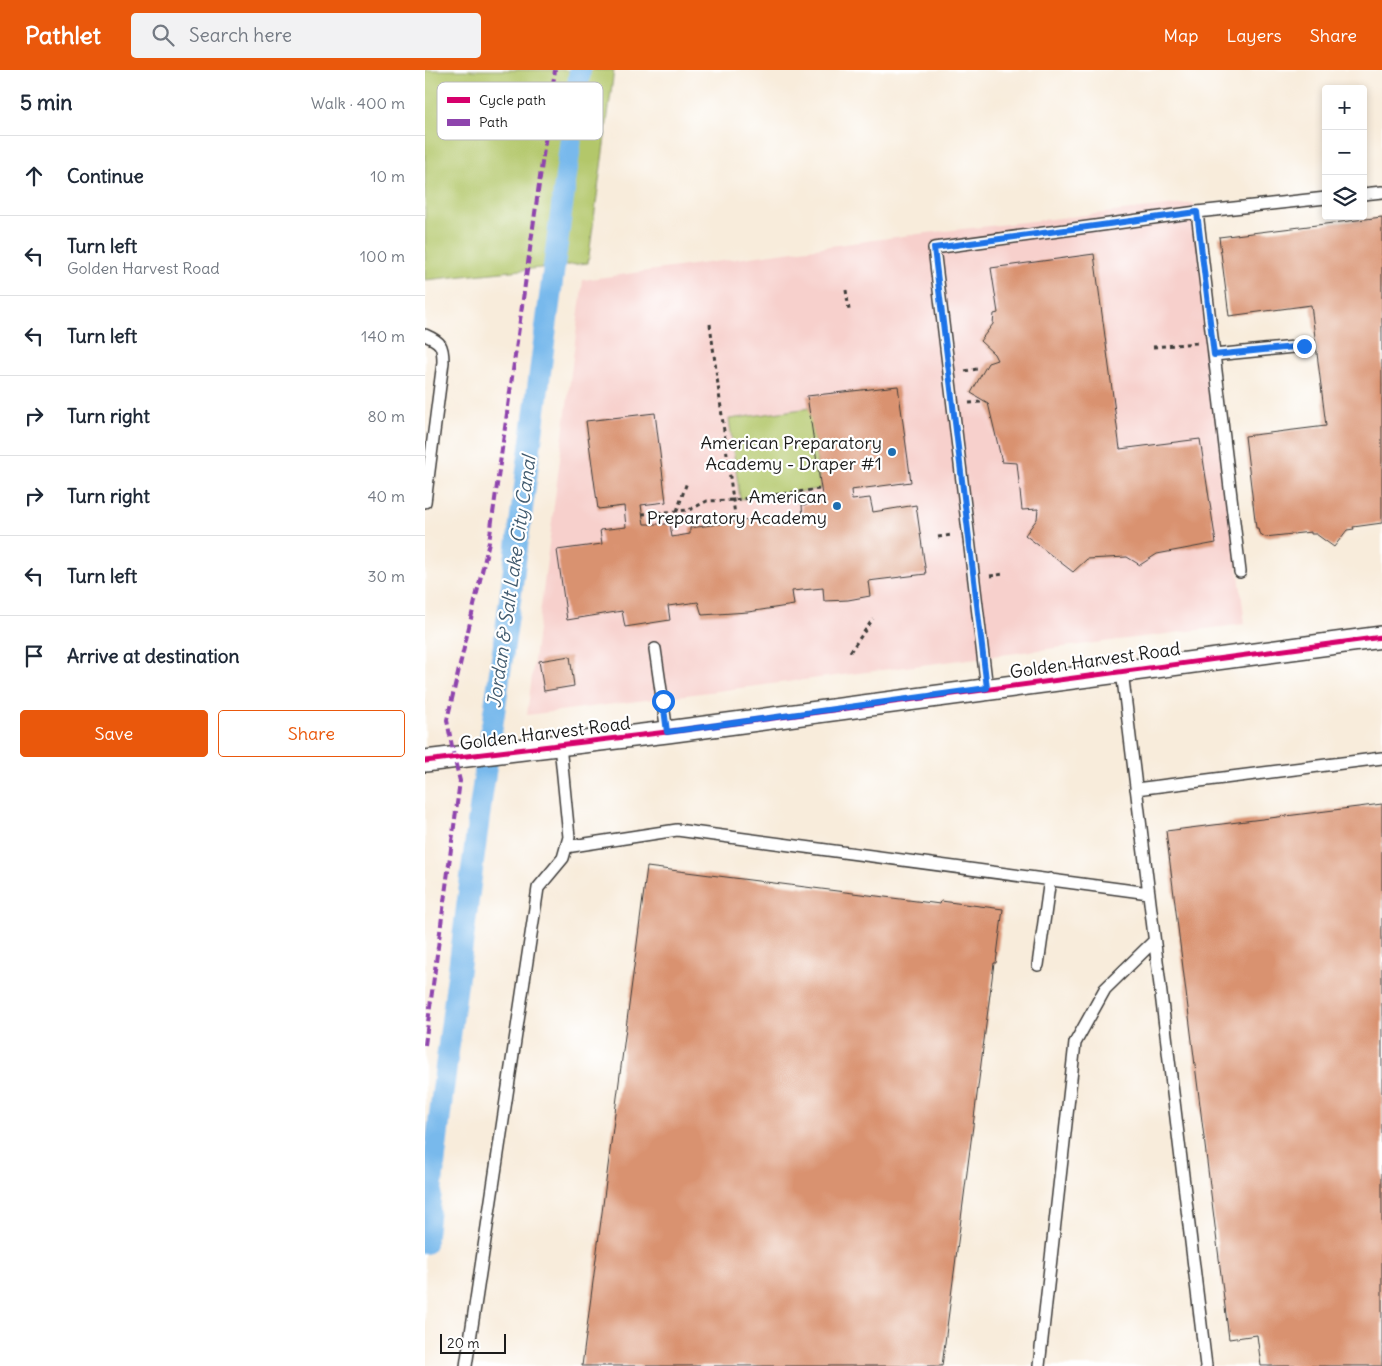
<!DOCTYPE html>
<meta charset="utf-8">
<style>
:root{--surface:#fff;--page:#f2f2f3;--text:#1f2937;--muted:#747a83;--line:#e0e1e3;--accent:#ea580c}
body{margin:0;font-family:Delius,sans-serif;background:var(--page);color:var(--text)}
.controls{position:absolute;right:15px;top:15px;display:grid;overflow:hidden;border-radius:5px;box-shadow:0 2px 8px #0003}
.controls button{width:45px;height:45px;display:grid;place-items:center;padding:0;border:0;border-bottom:1px solid var(--line);background:var(--surface);color:var(--text);font:25px sans-serif}
.scale{position:absolute;left:15px;bottom:12px;width:66px;box-sizing:border-box;padding-left:5px;border:2px solid #1c1c1c;border-top:0;font-size:14px;line-height:18px;white-space:nowrap;color:#1c1c1c;-webkit-text-stroke:4px #fff;paint-order:stroke}
.stop{position:absolute;width:15px;height:15px;margin:-11px;border:4px solid #1a73e8;border-radius:50%;background:#fff}
.stop.end{background:#1a73e8;border-color:#fff;box-shadow:0 1px 5px #0008}
.list{margin:0;padding:0;list-style:none}
h2{display:flex;justify-content:space-between;align-items:center;height:65px;margin:0;padding:0 20px;font-size:21px}
h2 small{font-size:16px;font-weight:400;color:var(--muted)}
.list li{display:grid;grid-template-columns:32px 1fr auto;gap:15px;align-items:center;box-sizing:border-box;height:80px;padding:0 20px;border-top:1px solid var(--line)}
.list b{display:block;font-size:19px;white-space:nowrap}
.list p{margin:0;font-size:16px;white-space:nowrap;color:var(--muted)}
.list em{font-size:16px;font-style:normal;color:var(--muted)}
.actions{display:flex;gap:10px;padding:15px 20px}
.actions a{flex:1;padding:11px 0;border:1px solid var(--accent);border-radius:5px;text-align:center;font-size:18px;color:var(--accent)}
.actions .main{background:var(--accent);color:#fff}
.icon{flex:none;width:28px;height:28px;fill:none;stroke:currentColor;stroke-width:2;stroke-linecap:round;stroke-linejoin:round}
.map{position:relative;flex:none;width:957px;height:1296px;overflow:hidden}
header{display:flex;align-items:center;gap:30px;box-sizing:border-box;height:70px;padding:0 25px;background:var(--accent);color:#fff}
header strong{font-size:24px}
nav{display:flex;gap:28px;margin-inline-start:auto;font-size:18px}
.search{width:350px;height:45px;background:var(--page);display:flex;align-items:center;gap:12px;box-sizing:border-box;padding:0 18px;border-radius:5px;color:var(--muted);font-size:19px}
main{display:flex}
aside{flex:1;background:var(--surface)}
.map>svg:first-child{display:block}
.built{fill:#f7d0cc}
.green{fill:#b3c76b;stroke:#687244}
.lines{fill:none;stroke-linecap:round;stroke-linejoin:round}
.canal{stroke:#78b9ec;stroke-width:22}
.building{fill:#d9926f}
.lane-casing{stroke:#3d3b39;stroke-width:14}
.street-casing{stroke:#3d3b39;stroke-width:24}
.path{stroke:#3d3b39;stroke-width:3;stroke-dasharray:4 4;stroke-linecap:butt}
.lane{stroke:#fff;stroke-width:11}
.street{stroke:#fff;stroke-width:21}
.quiet{stroke:#8e44ad;stroke-width:4;stroke-dasharray:8 4;stroke-linecap:butt}
.cycleway-casing{stroke:#fff;stroke-width:8}
.cycleway{stroke:#d6006c;stroke-width:5}
.route{stroke:#1a73e8;stroke-width:6}
.poi-dot{fill:#1f6fb2;stroke:#fff;stroke-width:2}
.labels{text-anchor:middle;dominant-baseline:central;stroke-width:4.5;stroke-linejoin:round;paint-order:stroke}
.poi-label{font-size:18px;fill:#1c1c1c;stroke:#fff;text-anchor:end}
.street-label{font-size:18px;fill:#1c1c1c;stroke:#fff}
.water-label{font-size:19px;font-style:italic;fill:#415b6f;stroke:#fff}
.key{fill:#fff;stroke:#bbb;stroke-width:1}
.key-label{font-size:14px;fill:#1c1c1c}
</style>
<header>
<strong>Pathlet</strong>
<div class="search"><svg class="icon" aria-label="search" viewBox="0 0 24 24"><circle cx="10" cy="10" r="6"/><path d="M15 15l6 6"/></svg>Search here</div>
<nav><a>Map</a><a>Layers</a><a>Share</a></nav>
</header>
<main>
<aside>
<h2>5 min<small>Walk · 400 m</small></h2>
<ul class="list">
<li><svg class="icon" aria-label="ahead" viewBox="0 0 24 24"><path d="M12 20V5M6 11l6-6 6 6"/></svg><div><b>Continue</b></div><em>10 m</em></li>
<li><svg class="icon" aria-label="left" viewBox="0 0 24 24"><path d="M17 20v-9H6M10 6l-5 5 5 5"/></svg><div><b>Turn left</b><p>Golden Harvest Road</p></div><em>100 m</em></li>
<li><svg class="icon" aria-label="left" viewBox="0 0 24 24"><path d="M17 20v-9H6M10 6l-5 5 5 5"/></svg><div><b>Turn left</b></div><em>140 m</em></li>
<li><svg class="icon" aria-label="right" viewBox="0 0 24 24"><path d="M7 20v-9h11M14 6l5 5-5 5"/></svg><div><b>Turn right</b></div><em>80 m</em></li>
<li><svg class="icon" aria-label="right" viewBox="0 0 24 24"><path d="M7 20v-9h11M14 6l5 5-5 5"/></svg><div><b>Turn right</b></div><em>40 m</em></li>
<li><svg class="icon" aria-label="left" viewBox="0 0 24 24"><path d="M17 20v-9H6M10 6l-5 5 5 5"/></svg><div><b>Turn left</b></div><em>30 m</em></li>
<li><svg class="icon" aria-label="arrive" viewBox="0 0 24 24"><path d="M6 21V4h12l-3 4 3 4H6"/></svg><div><b>Arrive at destination</b></div></li>
</ul>
<div class="actions"><a class="main">Save</a><a>Share</a></div>
</aside>
<div class="map">
<svg width="957" height="1296" viewBox="0 0 957 1296">
<rect width="100%" height="100%" fill="#fff"/>
<filter id="ink" filterUnits="userSpaceOnUse"><feTurbulence type="fractalNoise" baseFrequency=".02" numOctaves="2"/><feDisplacementMap in="SourceGraphic" scale="10" xChannelSelector="R" yChannelSelector="G"/><feConvolveMatrix kernelMatrix="1 2 1 2 8 2 1 2 1" color-interpolation-filters="sRGB"/></filter>
<filter id="wash" filterUnits="userSpaceOnUse"><feTurbulence type="fractalNoise" baseFrequency=".0096" numOctaves="4" result="noise"/><feDisplacementMap in="SourceGraphic" scale="20" xChannelSelector="R" yChannelSelector="G"/><feGaussianBlur stdDeviation="1.12" result="paint"/><feColorMatrix in="noise" values="0 0 0 0 0 0 0 0 0 0 0 0 0 0 0 0 0 1.4 0 .05"/><feComposite in="paint" operator="in"/></filter>
<g filter="url(#wash)">
<rect width="100%" height="100%" fill="#f8ecdb"/>
<!-- built -->
<path class="built" d="M769 133 820 554 102 645 158 210 493 164Z"/>
<!-- green -->
<path class="green" d="M0 0H189L163 193 0 210Z
M385 338 395 419 315 429 304 349Z"/>
<g class="lines">
<!-- canal -->
<path class="canal" d="M0 1173 17 1027 57 724 79 575 155 0"/>
</g>
<g id="blocks">
<!-- building -->
<path class="building" d="M957 147V453L928 457 929 459 922 460 909 477 891 464H886V462L840 467 834 463 833 458H831L820 366 901 356 886 235 804 246 794 167Z
M669 184 695 379 775 369 791 473 732 484 715 495 702 487 662 489 648 502 600 465 612 449 613 439 597 440 592 393 577 392 563 333 546 323 563 293 572 290 569 284 555 271 568 254 569 244 573 243 566 198Z
M473 316 486 412 426 420 427 430 445 428 448 442 491 435 501 504 443 511 445 526 423 530 399 531 398 518 367 521 369 535 323 542 277 545 273 532 243 536 245 550 200 557 197 541 142 550 132 480 177 474 175 460 201 457 199 436 173 439 161 351 230 343 241 432 216 435 219 454H245L247 467 265 464V458L360 445 359 451 378 449 377 435 398 432 382 326Z
M145 586 149 616 119 621 114 591Z
M957 734V1296H836L832 1265 804 1269 741 761Z
M222 797 515 834 516 831 578 839 571 893H569L517 1296H157Z"/>
</g>
</g>
<g filter="url(#ink)">
<use href="#blocks" fill-opacity="0" stroke="#3d3b39" stroke-width="1"/>
<g class="lines">
<defs>
<path id="lane" d="M938 124 957 122
M772 142 815 502
M0 265C16 272 18 275 18 292L0 432
M789 285 879 276
M230 579 242 662
M697 601 781 1296
M562 619 509 178 772 142 901 128
M711 719 957 688
M141 777 252 760 724 823
M613 895 625 809
M41 1296 113 818 138 788 144 767 135 675
M614 1296 650 973 680 919 729 871"/>
<path id="street" d="M0 691 242 662 957 567"/>
</defs>
<!-- lane casing -->
<use href="#lane" class="lane-casing"/>
<!-- street casing -->
<use href="#street" class="street-casing"/>
<!-- path -->
<path class="path" d="M421 220 424 240
M285 254 311 453
M728 277 772 273
M540 301 552 299
M544 333 556 332
M252 441 262 412
M217 444 264 440 282 431 308 430 395 419
M513 467 527 465
M565 506 579 504
M425 582 448 549"/>
<!-- lane -->
<use href="#lane" class="lane"/>
<!-- street -->
<use href="#street" class="street"/>
<!-- quiet -->
<path class="quiet" d="M0 975 35 711 29 687 22 650 64 472 130 0"/>
<defs>
<path id="cycleway" d="M0 691 242 662 957 567"/>
</defs>
<!-- cycleway casing -->
<use href="#cycleway" class="cycleway-casing"/>
<!-- cycleway -->
<use href="#cycleway" class="cycleway"/>
</g>
</g>
<g class="lines" filter="url(#ink)">
<!-- route -->
<path class="route" d="M238 631 242 662 562 618 509 178 772 142 789 285 879 276"/>
</g>
<!-- markers -->
<g class="poi-dot">
<circle cx="467" cy="382" r="5"/>
<circle cx="412" cy="436" r="5"/>
</g>
<g class="labels">
<!-- poi labels -->
<g class="poi-label">
<text x="457" y="372">American Preparatory<tspan x="457" dy="21">Academy - Draper #1</tspan></text>
<text x="402" y="426">American<tspan x="402" dy="21">Preparatory Academy</tspan></text>
</g>
<!-- street labels -->
<g class="street-label">
<text transform="translate(670 590) rotate(-8)">Golden Harvest Road</text>
<text transform="translate(120 663) rotate(-7)">Golden Harvest Road</text>
</g>
<!-- water labels -->
<g class="water-label">
<text transform="translate(86 512) rotate(-82)">Jordan &amp; Salt Lake City Canal</text>
</g>
</g>
<!-- legend -->
<rect x="12" y="12" width="166" height="58" rx="8" class="key"/>
<rect x="22" y="27" width="23" height="6" fill="#d6006c"/>
<rect x="22" y="49" width="23" height="7" fill="#8e44ad"/>
<g class="key-label">
<text x="54" y="35">Cycle path</text>
<text x="54" y="57">Path</text>
</g>
</svg>
<div class="controls">
<button>+</button>
<button>−</button>
<button><svg class="icon" aria-label="layers" viewBox="0 0 24 24"><path d="M12 4l9 5-9 5-9-5zM3 14l9 5 9-5"/></svg></button>
</div>
<div class="scale">20 m</div>
<div class="stop" style="left:238px;top:631px"></div>
<div class="stop end" style="left:879px;top:276px"></div>
</div>
</main>
